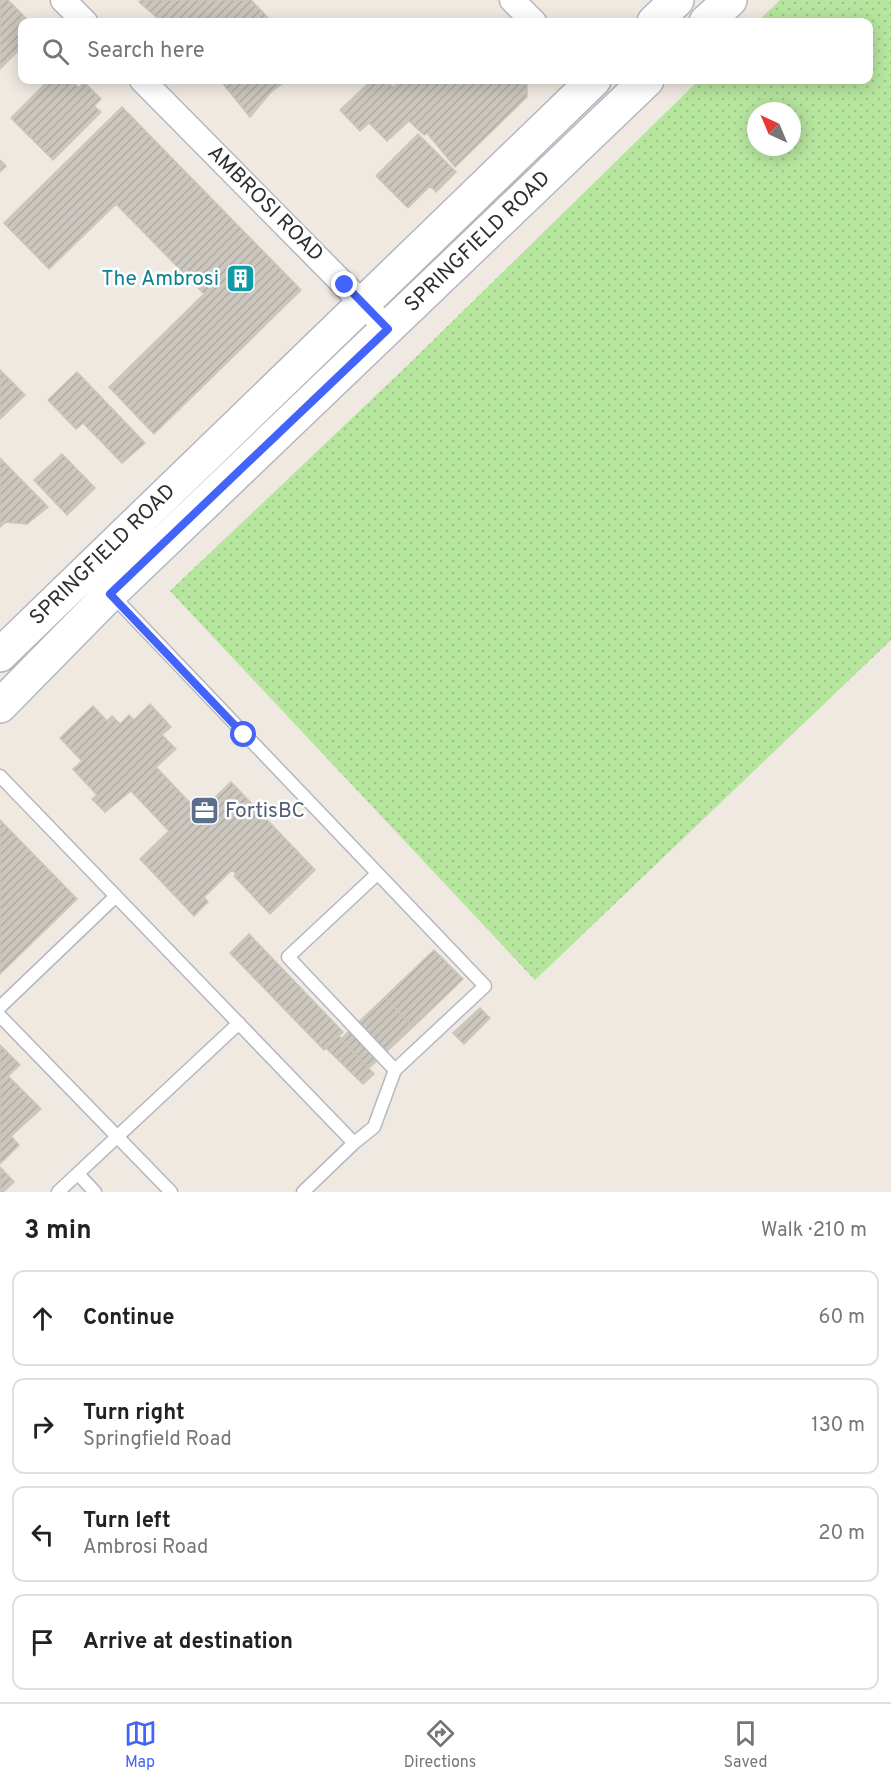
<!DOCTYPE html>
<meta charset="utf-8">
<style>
:root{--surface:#fff;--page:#f2f2f2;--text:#222;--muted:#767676;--line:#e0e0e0;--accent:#4264fb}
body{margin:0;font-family:Overpass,sans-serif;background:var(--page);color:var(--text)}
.compass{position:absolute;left:747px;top:102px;width:54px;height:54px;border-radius:50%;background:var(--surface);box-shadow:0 3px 15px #0003;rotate:316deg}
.stop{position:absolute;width:18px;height:18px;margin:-14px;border:4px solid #4264fb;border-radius:50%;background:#fff}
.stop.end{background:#4264fb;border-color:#fff;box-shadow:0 2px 6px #0008}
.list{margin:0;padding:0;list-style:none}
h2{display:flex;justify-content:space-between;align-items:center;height:78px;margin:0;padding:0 24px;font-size:26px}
h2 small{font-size:20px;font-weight:400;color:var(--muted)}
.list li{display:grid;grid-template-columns:39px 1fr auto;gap:18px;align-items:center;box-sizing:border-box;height:96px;margin:0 12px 12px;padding:0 12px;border:2px solid var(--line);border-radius:12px}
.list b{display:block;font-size:22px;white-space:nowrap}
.list p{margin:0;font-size:20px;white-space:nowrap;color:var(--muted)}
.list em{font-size:20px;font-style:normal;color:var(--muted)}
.icon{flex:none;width:33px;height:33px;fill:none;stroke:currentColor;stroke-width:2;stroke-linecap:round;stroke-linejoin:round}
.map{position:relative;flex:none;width:891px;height:1192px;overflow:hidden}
.search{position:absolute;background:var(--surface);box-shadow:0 3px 15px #0003;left:18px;right:18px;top:18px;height:66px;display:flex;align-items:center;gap:15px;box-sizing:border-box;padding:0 21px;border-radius:12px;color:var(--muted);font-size:22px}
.sheet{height:510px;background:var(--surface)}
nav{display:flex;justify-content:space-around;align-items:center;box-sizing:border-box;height:84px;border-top:2px solid var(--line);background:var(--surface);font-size:16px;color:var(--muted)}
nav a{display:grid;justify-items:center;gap:3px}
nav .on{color:var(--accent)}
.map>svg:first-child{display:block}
.green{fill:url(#green-dots);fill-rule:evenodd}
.building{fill:url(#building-hatch);stroke:#cbc5ba;stroke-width:1.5}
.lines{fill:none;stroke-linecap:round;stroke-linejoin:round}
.lane-casing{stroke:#b4b7c1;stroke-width:15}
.street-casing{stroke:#b4b7c1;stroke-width:27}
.secondary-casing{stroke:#b4b7c1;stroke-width:36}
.lane{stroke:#fff;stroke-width:12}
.street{stroke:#fff;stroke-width:24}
.secondary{stroke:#fff;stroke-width:33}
.route{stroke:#4264fb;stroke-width:8}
.labels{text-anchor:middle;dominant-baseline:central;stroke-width:5;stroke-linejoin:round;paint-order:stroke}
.street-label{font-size:21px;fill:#2e2e2e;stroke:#fff}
.culture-label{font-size:21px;fill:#0d838f;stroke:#fff;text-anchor:end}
.service-label{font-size:21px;fill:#4e5e75;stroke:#fff;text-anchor:start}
</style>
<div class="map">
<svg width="891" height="1192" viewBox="0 0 891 1192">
<defs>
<pattern id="green-dots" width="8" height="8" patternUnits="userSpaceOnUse" patternTransform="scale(1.5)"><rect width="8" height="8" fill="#b6e59e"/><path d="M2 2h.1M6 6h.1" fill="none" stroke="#9dc588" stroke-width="1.8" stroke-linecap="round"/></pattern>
<pattern id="building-hatch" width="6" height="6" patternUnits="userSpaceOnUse" patternTransform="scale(1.5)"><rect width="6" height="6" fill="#cbc7bf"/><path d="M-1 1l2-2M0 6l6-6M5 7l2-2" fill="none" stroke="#afaba4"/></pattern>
</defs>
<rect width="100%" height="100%" fill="#efe9e1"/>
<!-- green -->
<path class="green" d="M780 0H891V640L535 980 170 591 409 364 699 80H868V22H757ZM756 111H792V147H756Z"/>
<!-- building -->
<path class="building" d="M0 0H8L30 22H22V47L0 69Z
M141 0H251L272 22H220L216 18 210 22H162L139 2Z
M49 80H74L72 81 79 88 83 83 87 85 101 99 94 106 101 112 53 160 11 118Z
M220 80H287L271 92 250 117Z
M372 80H386L393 87 401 80H527V97L455 167 427 133 424 135 409 121 387 141 369 123 360 131 340 110Z
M122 107 301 290 154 434 109 387 204 294 116 204 49 269 4 223Z
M418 134 456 172 436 192 430 186 408 208 376 176Z
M0 160 6 166 0 172Z
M0 370 25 395 0 419Z
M77 372 145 443 122 463 83 423 76 429 48 400Z
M62 454 95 488 67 515 34 480Z
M0 458 48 507 27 524 6 522 0 527Z
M150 704 171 727 162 735 176 749 156 767 194 807 201 800 206 806 231 782 315 870 270 914 234 876 236 874 232 870 204 897 208 902 194 916 140 859 169 831 131 791 105 812 92 799 97 795 73 769 82 761 60 738 93 706 107 721 112 716 120 724 129 715 134 720Z
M0 820 77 899 0 974Z
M249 934 343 1032 339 1036 374 1074 363 1084 326 1048 324 1050 230 953Z
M434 950 463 979 413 1027 385 997Z
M385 997 413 1027 369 1068 341 1039Z
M480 1008 490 1018 464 1044 453 1033Z
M0 1045 20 1065 8 1076 41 1109 11 1136 19 1145 0 1164Z
M0 1167 14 1182 3 1192H0Z"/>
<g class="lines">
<defs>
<path id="lane" d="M112 595 485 986 395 1070 374 1127 354 1143
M0 776 354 1143 303 1192
M377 874 288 957 395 1070
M0 1007 116 896
M0 1016 171 1192
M78 1174 95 1192
M58 1192 239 1023"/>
<path id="street" d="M63 0 85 22
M512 0 534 22
M142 80 388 329"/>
<path id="secondary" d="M654 22 677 0
M706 22 730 0
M0 655 594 80
M0 706 110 594 647 80"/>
</defs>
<!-- lane casing -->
<use href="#lane" class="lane-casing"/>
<!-- street casing -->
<use href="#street" class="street-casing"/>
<!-- secondary casing -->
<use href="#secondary" class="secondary-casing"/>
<!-- lane -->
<use href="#lane" class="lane"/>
<!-- street -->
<use href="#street" class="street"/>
<!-- secondary -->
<use href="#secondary" class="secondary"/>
</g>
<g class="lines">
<!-- route -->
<path class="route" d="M244 735 110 594 388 329 345 285"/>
</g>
<!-- icons -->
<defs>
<symbol id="building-square" viewBox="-11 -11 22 22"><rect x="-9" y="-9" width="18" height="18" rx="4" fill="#0f9aa8" stroke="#fff"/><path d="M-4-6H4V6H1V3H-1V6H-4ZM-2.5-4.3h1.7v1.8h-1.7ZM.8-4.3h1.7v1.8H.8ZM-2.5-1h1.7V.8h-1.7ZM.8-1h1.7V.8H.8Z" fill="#fff"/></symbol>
<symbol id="office-square" viewBox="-11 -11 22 22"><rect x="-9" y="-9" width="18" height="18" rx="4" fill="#5c6f8a" stroke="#fff"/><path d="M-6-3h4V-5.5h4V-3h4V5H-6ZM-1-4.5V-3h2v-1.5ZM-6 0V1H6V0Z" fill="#fff"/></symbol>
</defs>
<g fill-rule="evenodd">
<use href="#building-square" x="224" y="262" width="33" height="33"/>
<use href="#office-square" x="188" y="794" width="33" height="33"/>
</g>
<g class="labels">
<!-- street labels -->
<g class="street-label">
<text transform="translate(265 204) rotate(45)">AMBROSI ROAD</text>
<text transform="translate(478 242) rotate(-44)">SPRINGFIELD ROAD</text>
<text transform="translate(103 555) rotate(-44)">SPRINGFIELD ROAD</text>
</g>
<!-- culture labels -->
<g class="culture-label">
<text x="219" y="279">The Ambrosi</text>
</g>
<!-- service labels -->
<g class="service-label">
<text x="225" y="811">FortisBC</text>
</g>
</g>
</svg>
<svg class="compass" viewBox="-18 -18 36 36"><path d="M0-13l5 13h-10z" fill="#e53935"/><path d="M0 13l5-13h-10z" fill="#767676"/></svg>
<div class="stop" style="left:244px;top:735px"></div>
<div class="stop end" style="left:345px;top:285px"></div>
<div class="search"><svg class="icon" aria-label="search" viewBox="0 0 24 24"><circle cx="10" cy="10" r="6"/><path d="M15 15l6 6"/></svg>Search here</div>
</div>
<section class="sheet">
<h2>3 min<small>Walk · 210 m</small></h2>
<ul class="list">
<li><svg class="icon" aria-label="ahead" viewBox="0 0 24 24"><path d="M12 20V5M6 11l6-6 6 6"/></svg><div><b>Continue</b></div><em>60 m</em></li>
<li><svg class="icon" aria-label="right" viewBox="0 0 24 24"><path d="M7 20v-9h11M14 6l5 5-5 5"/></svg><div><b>Turn right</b><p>Springfield Road</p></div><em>130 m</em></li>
<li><svg class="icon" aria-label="left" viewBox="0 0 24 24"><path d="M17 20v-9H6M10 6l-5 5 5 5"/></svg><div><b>Turn left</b><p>Ambrosi Road</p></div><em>20 m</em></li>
<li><svg class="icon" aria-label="arrive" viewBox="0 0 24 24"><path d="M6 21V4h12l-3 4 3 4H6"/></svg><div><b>Arrive at destination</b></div></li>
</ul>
</section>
<nav>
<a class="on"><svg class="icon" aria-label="map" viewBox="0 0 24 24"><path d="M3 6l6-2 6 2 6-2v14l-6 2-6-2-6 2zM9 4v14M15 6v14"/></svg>Map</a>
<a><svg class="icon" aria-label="directions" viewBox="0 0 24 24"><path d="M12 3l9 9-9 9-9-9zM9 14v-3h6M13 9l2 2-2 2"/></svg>Directions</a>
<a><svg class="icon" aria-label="saved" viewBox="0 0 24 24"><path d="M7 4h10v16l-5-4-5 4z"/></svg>Saved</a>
</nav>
